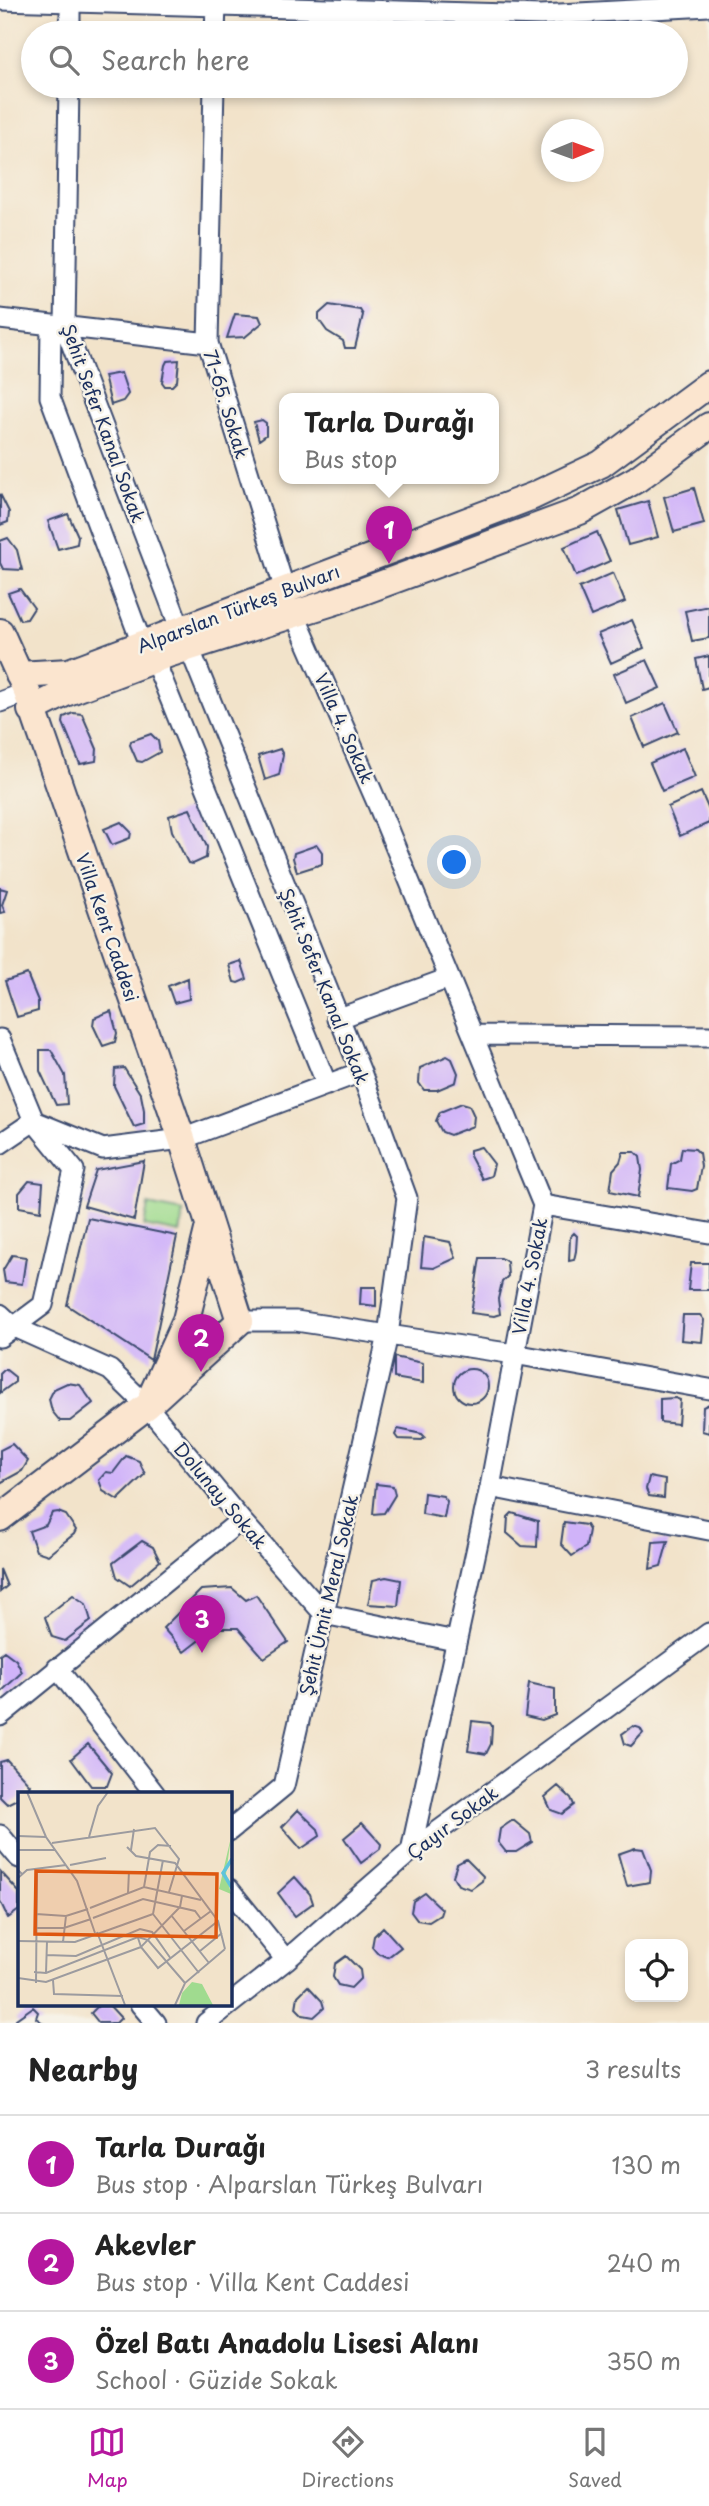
<!DOCTYPE html>
<meta charset="utf-8">
<style>
:root{--surface:#fff;--page:#f2f2f2;--text:#222;--muted:#767676;--line:#e0e0e0;--accent:#b5179e}
body{margin:0;font-family:"Playpen Sans",sans-serif;background:var(--page);color:var(--text)}
.controls{position:absolute;right:21px;bottom:21px;display:grid;overflow:hidden;border-radius:14px;box-shadow:0 4px 10px #0003}
.controls button{width:63px;height:63px;display:grid;place-items:center;padding:0;border:0;border-bottom:2px solid var(--line);background:var(--surface);color:var(--text);font:35px sans-serif}
.compass{position:absolute;left:541px;top:119px;width:63px;height:63px;border-radius:50%;background:var(--surface);box-shadow:0 4px 10px #0003;rotate:89deg}
.you{position:absolute;left:455px;top:863px;width:24px;height:24px;margin:-18px;border:5px solid #fff;border-radius:50%;background:#1a73e8;box-shadow:0 0 0 10px #1a73e833}
.badge{display:grid;place-items:center;width:46px;height:46px;border-radius:50%;background:var(--accent);color:#fff;font-size:23px;font-weight:700}
.pin{position:absolute;translate:-50% -58px;filter:drop-shadow(0 2px 4px #0008)}
.pin::after{content:'';position:absolute;top:37px;width:24px;height:21px;background:inherit;clip-path:polygon(0 0,100% 0,50% 100%)}
.popup{position:absolute;left:279px;top:393px;width:220px;height:91px;box-sizing:border-box;display:grid;place-content:center;border-radius:14px;background:var(--surface);filter:drop-shadow(0 2px 5px #0005);font-size:23px;white-space:nowrap;color:var(--muted)}
.popup b{font-size:26px;color:var(--text)}
.popup::after{content:'';position:absolute;left:50%;top:100%;margin-left:-14px;border:14px solid transparent;border-top-color:var(--surface)}
.list{margin:0;padding:0;list-style:none}
h2{display:flex;justify-content:space-between;align-items:center;height:91px;margin:0;padding:0 28px;font-size:30px}
h2 small{font-size:23px;font-weight:400;color:var(--muted)}
.list li{display:grid;grid-template-columns:46px 1fr auto;gap:21px;align-items:center;box-sizing:border-box;height:98px;padding:0 28px;border-top:2px solid var(--line)}
.list b{display:block;font-size:26px;white-space:nowrap}
.list p{margin:0;font-size:23px;white-space:nowrap;color:var(--muted)}
.list em{font-size:23px;font-style:normal;color:var(--muted)}
.icon{flex:none;width:38px;height:38px;fill:none;stroke:currentColor;stroke-width:2;stroke-linecap:round;stroke-linejoin:round}
.map{position:relative;flex:none;width:709px;height:2023px;overflow:hidden}
.search{position:absolute;background:var(--surface);box-shadow:0 4px 10px #0003;left:21px;right:21px;top:21px;height:77px;display:flex;align-items:center;gap:18px;box-sizing:border-box;padding:0 24px;border-radius:38px;color:var(--muted);font-size:26px}
.sheet{height:385px;background:var(--surface)}
nav{display:flex;justify-content:space-around;align-items:center;box-sizing:border-box;height:98px;border-top:2px solid var(--line);background:var(--surface);font-size:19px;color:var(--muted)}
nav a{display:grid;justify-items:center;gap:4px}
nav .on{color:var(--accent)}
.map>svg:first-child{display:block}
.green{fill:#a0db8f;stroke:#5e8576;stroke-width:2}
.building{fill:#d0b3f9}
.lines{fill:none;stroke-linecap:round;stroke-linejoin:round}
.street-casing{stroke:#3b4a6e;stroke-width:23}
.secondary-casing{stroke:#3b4a6e;stroke-width:30}
.street{stroke:#fff;stroke-width:19}
.secondary{stroke:#fbe5cf;stroke-width:26}
.labels{text-anchor:middle;dominant-baseline:central;stroke-width:5;stroke-linejoin:round;paint-order:stroke}
.street-label{font-size:18px;fill:#1b2f5e;stroke:#f7f3e8}
.inset-river{fill:none;stroke:#5fc4dc;stroke-width:3.5}
.inset-road{fill:none;stroke:#9c9b9f;stroke-width:2}
.view{fill:#de5710;fill-opacity:0.15;stroke:#de5710;stroke-width:3.5}
.inset-edge{fill:none;stroke:#1b2f5e;stroke-width:3.5}
</style>
<div class="map">
<svg width="709" height="2023" viewBox="0 0 709 2023">
<rect width="100%" height="100%" fill="#f7f3e8"/>
<filter id="ink" filterUnits="userSpaceOnUse"><feTurbulence type="fractalNoise" baseFrequency=".0143" numOctaves="2"/><feDisplacementMap in="SourceGraphic" scale="14" xChannelSelector="R" yChannelSelector="G"/><feConvolveMatrix kernelMatrix="1 2 1 2 8 2 1 2 1" color-interpolation-filters="sRGB"/></filter>
<filter id="wash" filterUnits="userSpaceOnUse"><feTurbulence type="fractalNoise" baseFrequency=".00686" numOctaves="4" result="noise"/><feDisplacementMap in="SourceGraphic" scale="28" xChannelSelector="R" yChannelSelector="G"/><feGaussianBlur stdDeviation="1.57" result="paint"/><feColorMatrix in="noise" values="0 0 0 0 0 0 0 0 0 0 0 0 0 0 0 0 0 1.4 0 .05"/><feComposite in="paint" operator="in"/></filter>
<g filter="url(#wash)">
<rect width="100%" height="100%" fill="#f2e3ca"/>
<!-- green -->
<path class="green" d="M148 1205 184 1212 180 1233 144 1226Z"/>
<g id="blocks">
<!-- building -->
<path class="building" d="M329 305 360 310 363 315 355 348H345L343 341 327 331 319 320V314Z
M235 314 259 316 262 323 245 337 227 338Z
M179 360 177 381 172 386H165L162 382 165 365 167 361Z
M121 373 128 394 123 401 111 405 104 376Z
M262 420 266 423V435L259 440 254 422Z
M694 488 704 524 674 532 664 497Z
M0 494 9 512 8 522 0 525Z
M648 501 658 537 628 545 618 510Z
M68 514 78 536 77 544 58 549 48 521Z
M597 532 610 561 576 576 564 547Z
M8 538 17 550 22 570 3 569 0 563V541Z
M613 573 625 602 591 616 579 588Z
M20 589 34 608 27 619 20 620 8 593Z
M709 606V638L692 641 685 611Z
M632 620 644 648 611 663 598 634Z
M709 656V687L702 689 696 659Z
M647 660 660 688 626 703 614 674Z
M665 703 678 732 644 747 632 718Z
M73 713 82 714 97 749 96 761 80 764 63 723 64 717Z
M151 734 158 741 160 752 142 762 137 761 130 745 131 741Z
M683 748 695 777 662 791 650 763Z
M280 749 283 755 279 775 265 780 258 756Z
M701 792 709 810V823L680 836 668 807Z
M190 809 207 847 206 858 193 864 188 863 172 831 169 816Z
M121 822 131 832 130 838 112 845 104 829Z
M317 845 322 852V864L297 872 293 858 294 853Z
M0 888 7 890 2 905 5 912 0 913Z
M241 961 247 979 238 983 234 982 229 965Z
M27 974 38 1001V1011L17 1017 5 981Z
M188 978 189 999 174 1003 168 986Z
M111 1011 117 1033 115 1042 103 1046 93 1025 94 1018Z
M40 1050H51L65 1075 67 1104 56 1105 40 1071Z
M447 1056 452 1059 458 1073 456 1082 437 1090H424L419 1083 420 1068Z
M124 1068 141 1095 144 1110V1124L134 1127 114 1086 115 1069Z
M462 1103 469 1105 474 1116 473 1126 450 1135 442 1132 436 1121 440 1112Z
M481 1147 494 1164 491 1176 482 1179 470 1156V1150Z
M682 1148 695 1149 699 1153 701 1166 697 1189 692 1191 668 1188 671 1164 680 1159Z
M623 1152H635L640 1157 642 1170 638 1197 610 1191 613 1170 620 1162Z
M144 1161 134 1220 84 1206 96 1170Z
M29 1181 43 1183 41 1211 19 1207V1193Z
M88 1218 177 1236 151 1360 67 1305Z
M574 1233 577 1236 576 1251 574 1260 569 1261 570 1237Z
M424 1237 450 1242 456 1258 434 1268 421 1267Z
M12 1255 26 1257 22 1284 5 1282 3 1270Z
M480 1258H501L507 1262 508 1276 502 1282 498 1299 500 1314 494 1316 471 1313Z
M691 1263H709V1290H688Z
M361 1287H376V1306L360 1304Z
M683 1315H700L704 1320 702 1342 681 1340Z
M394 1357 423 1363V1383L394 1378Z
M5 1369 15 1377V1382L0 1393V1374Z
M454 1386a17 17 0 1 1 34 0a17 17 0 1 1-34 0Z
M67 1383 80 1385 93 1403 70 1421H60L52 1411 49 1399 54 1389Z
M675 1398 680 1400 678 1424 660 1422V1399Z
M709 1404V1433L702 1431 703 1407Z
M398 1429 422 1434 425 1437 422 1440 398 1439 395 1435Z
M12 1444 28 1461 22 1471 0 1483V1450Z
M126 1456 139 1461 145 1474 118 1500 103 1491 99 1480 106 1472 113 1473Z
M649 1477 665 1480 664 1498 649 1496 646 1489Z
M376 1484 393 1486 395 1495 384 1513 373 1514Z
M424 1493 443 1496 447 1501 444 1518 422 1514Z
M58 1512 66 1515 76 1530 74 1534 48 1555 36 1551 29 1531 46 1525 52 1513Z
M512 1513 538 1521 537 1547 522 1546 507 1533 508 1517Z
M564 1522 586 1525 589 1530 586 1547 572 1556 561 1544Z
M142 1541 153 1547 160 1561 130 1586 117 1577 113 1563Z
M668 1541 661 1566 650 1569 653 1542Z
M0 1569 7 1586 0 1592Z
M386 1577 401 1580 398 1606 368 1604 373 1580Z
M232 1588 246 1600 256 1595 288 1642 264 1658 238 1628H215L184 1652 163 1628 201 1590Z
M73 1595 86 1604 91 1621 65 1641 52 1637 45 1617Z
M4 1651 16 1660 22 1672 0 1693V1654Z
M529 1683 555 1689V1715L542 1720 525 1716Z
M472 1721 490 1723 492 1726 491 1744 486 1754 468 1751Z
M633 1726 640 1728 643 1733 631 1746 625 1744 622 1734Z
M88 1744 112 1773 107 1786H91L71 1759Z
M7 1760 30 1785 26 1794H19V1798L7 1804 0 1797V1762Z
M558 1786 571 1798 574 1805 562 1814 551 1810 545 1797Z
M298 1810 318 1829 320 1836 301 1849 282 1827Z
M513 1820 530 1834 532 1842 516 1852H506L498 1842 500 1829Z
M362 1823 381 1844 380 1849 361 1863 344 1838Z
M635 1848 643 1849 651 1870 650 1882 627 1886 618 1854Z
M466 1859 483 1876 482 1881 471 1889 458 1885 453 1876 457 1864Z
M0 1871 19 1892V1910L8 1918 0 1901Z
M295 1877 310 1894 313 1903 295 1916 278 1893Z
M425 1893 442 1909 440 1915 429 1922 417 1920 411 1912 413 1901Z
M383 1927 401 1947 388 1957 377 1953 372 1947 374 1936Z
M346 1956 360 1970 361 1978 351 1988 338 1985 333 1977 335 1964Z
M308 1986 322 2001 324 2008 314 2017 303 2015 296 2008 298 1996Z
M100 2004H108L121 2018 116 2023H99L91 2013Z
M33 2007 38 2012 36 2018 43 2023H17L16 2019Z"/>
</g>
</g>
<g filter="url(#ink)">
<use href="#blocks" fill-opacity="0" stroke="#3b4a6e" stroke-width="2"/>
<g class="lines">
<defs>
<path id="street" d="M0 0 541 15 709 6
M70 33V2
M215 33 216 6
M69 86 65 327 180 628
M214 86 208 343 285 590
M0 319 208 343
M51 325 50 397 142 644
M294 613 378 805 543 1205 490 1487 411 1851
M189 647 361 1072 407 1198 388 1335 284 1786 229 1831
M154 659 327 1085
M0 702 27 692
M337 1019 449 978
M473 1035 709 1036
M0 1039 34 1121 74 1170 43 1305 0 1337
M0 1144 34 1121 103 1149 182 1139 361 1072
M543 1205 709 1233
M0 1314 14 1327 110 1370 147 1406 241 1520 324 1614 455 1641
M240 1321H296L514 1354 709 1389
M490 1487 709 1530
M57 1668 155 1794
M0 1716 241 1520
M0 1835 19 1858
M229 1889 286 1960
M140 2004 156 2023
M206 2023 286 1960 411 1851 709 1633"/>
<path id="secondary" d="M0 632 27 692 182 1139 240 1321 147 1406 0 1518
M19 675 69 672 533 496 601 464 709 384
M31 710 65 693 168 654 339 600 580 511 637 479 709 426
M152 1395 186 1320 209 1226"/>
</defs>
<!-- street casing -->
<use href="#street" class="street-casing"/>
<!-- secondary casing -->
<use href="#secondary" class="secondary-casing"/>
<!-- street -->
<use href="#street" class="street"/>
<!-- secondary -->
<use href="#secondary" class="secondary"/>
</g>
</g>
<g class="labels">
<!-- street labels -->
<g class="street-label">
<text transform="translate(227 404) rotate(73)">71-65. Sokak</text>
<text transform="translate(104 423) rotate(70)">Şehit Sefer Kanal Sokak</text>
<text transform="translate(238 608) rotate(-21)">Alparslan Türkeş Bulvarı</text>
<text transform="translate(345 728) rotate(66)">Villa 4. Sokak</text>
<text transform="translate(108 927) rotate(71)">Villa Kent Caddesi</text>
<text transform="translate(325 986) rotate(68)">Şehit Sefer Kanal Sokak</text>
<text transform="translate(529 1276) rotate(-79)">Villa 4. Sokak</text>
<text transform="translate(221 1495) rotate(50)">Dolunay Sokak</text>
<text transform="translate(328 1595) rotate(-77)">Şehit Ümit Meral Sokak</text>
<text transform="translate(452 1822) rotate(-37)">Çayır Sokak</text>
</g>
</g>
<!-- overview -->
<g transform="translate(18 1792)">
<rect width="214" height="214" fill="#f2e3ca"/>
<path d="M213 45 208 82 213 102 201 97ZM174 190 184 192 195 213H161L164 201Z" fill="#a0db8f"/>
<path class="inset-river" d="M214 67 205 81 214 96"/>
<path class="inset-road" d="M9 0 28 45 59 89 77 141M0 44 28 45M71 45 80 14 90 0M34 51 137 36 161 67 151 100M109 55 118 64 157 71 200 129 207 157M0 58H37M0 58V78L4 82M113 58 116 37M52 73 88 66M0 86 9 78 48 73M126 95 132 60 140 53 153 54M110 101 111 79M72 116 126 95 183 108M18 122 48 124 70 117M135 122 181 181M135 122 145 68M153 123 191 171M75 126 125 107 177 119 183 127M17 136H46L73 127M166 139 193 119M79 140 107 213M119 143 123 155 162 115 164 104M0 149 57 150 135 122M45 150 48 124M182 159 204 141M28 163 58 164 122 137 134 140 153 167M16 180 28 181 120 145 130 148 167 191M28 181 29 149M0 186 28 190 123 155 140 176 200 129M35 188 36 202 105 204M18 191 19 78M157 213 167 191 207 157"/>
<path class="view" d="M18 79 199 82 198 145 17 142Z"/>
<rect width="214" height="214" class="inset-edge"/>
</g>
</svg>
<div class="controls">
<button><svg class="icon" aria-label="locate" viewBox="0 0 24 24"><circle cx="12" cy="12" r="6"/><path d="M12 2v4M12 18v4M2 12h4M18 12h4"/></svg></button>
</div>
<svg class="compass" viewBox="-18 -18 36 36"><path d="M0-13l5 13h-10z" fill="#e53935"/><path d="M0 13l5-13h-10z" fill="#767676"/></svg>
<div class="you"></div>
<div class="pin badge" style="left:389px;top:564px">1</div>
<div class="popup"><b>Tarla Durağı</b>Bus stop</div>
<div class="pin badge" style="left:201px;top:1372px">2</div>
<div class="pin badge" style="left:202px;top:1653px">3</div>
<div class="search"><svg class="icon" aria-label="search" viewBox="0 0 24 24"><circle cx="10" cy="10" r="6"/><path d="M15 15l6 6"/></svg>Search here</div>
</div>
<section class="sheet">
<h2>Nearby<small>3 results</small></h2>
<ul class="list">
<li><span class="badge">1</span><div><b>Tarla Durağı</b><p>Bus stop · Alparslan Türkeş Bulvarı</p></div><em>130 m</em></li>
<li><span class="badge">2</span><div><b>Akevler</b><p>Bus stop · Villa Kent Caddesi</p></div><em>240 m</em></li>
<li><span class="badge">3</span><div><b>Özel Batı Anadolu Lisesi Alanı</b><p>School · Güzide Sokak</p></div><em>350 m</em></li>
</ul>
</section>
<nav>
<a class="on"><svg class="icon" aria-label="map" viewBox="0 0 24 24"><path d="M3 6l6-2 6 2 6-2v14l-6 2-6-2-6 2zM9 4v14M15 6v14"/></svg>Map</a>
<a><svg class="icon" aria-label="directions" viewBox="0 0 24 24"><path d="M12 3l9 9-9 9-9-9zM9 14v-3h6M13 9l2 2-2 2"/></svg>Directions</a>
<a><svg class="icon" aria-label="saved" viewBox="0 0 24 24"><path d="M7 4h10v16l-5-4-5 4z"/></svg>Saved</a>
</nav>
